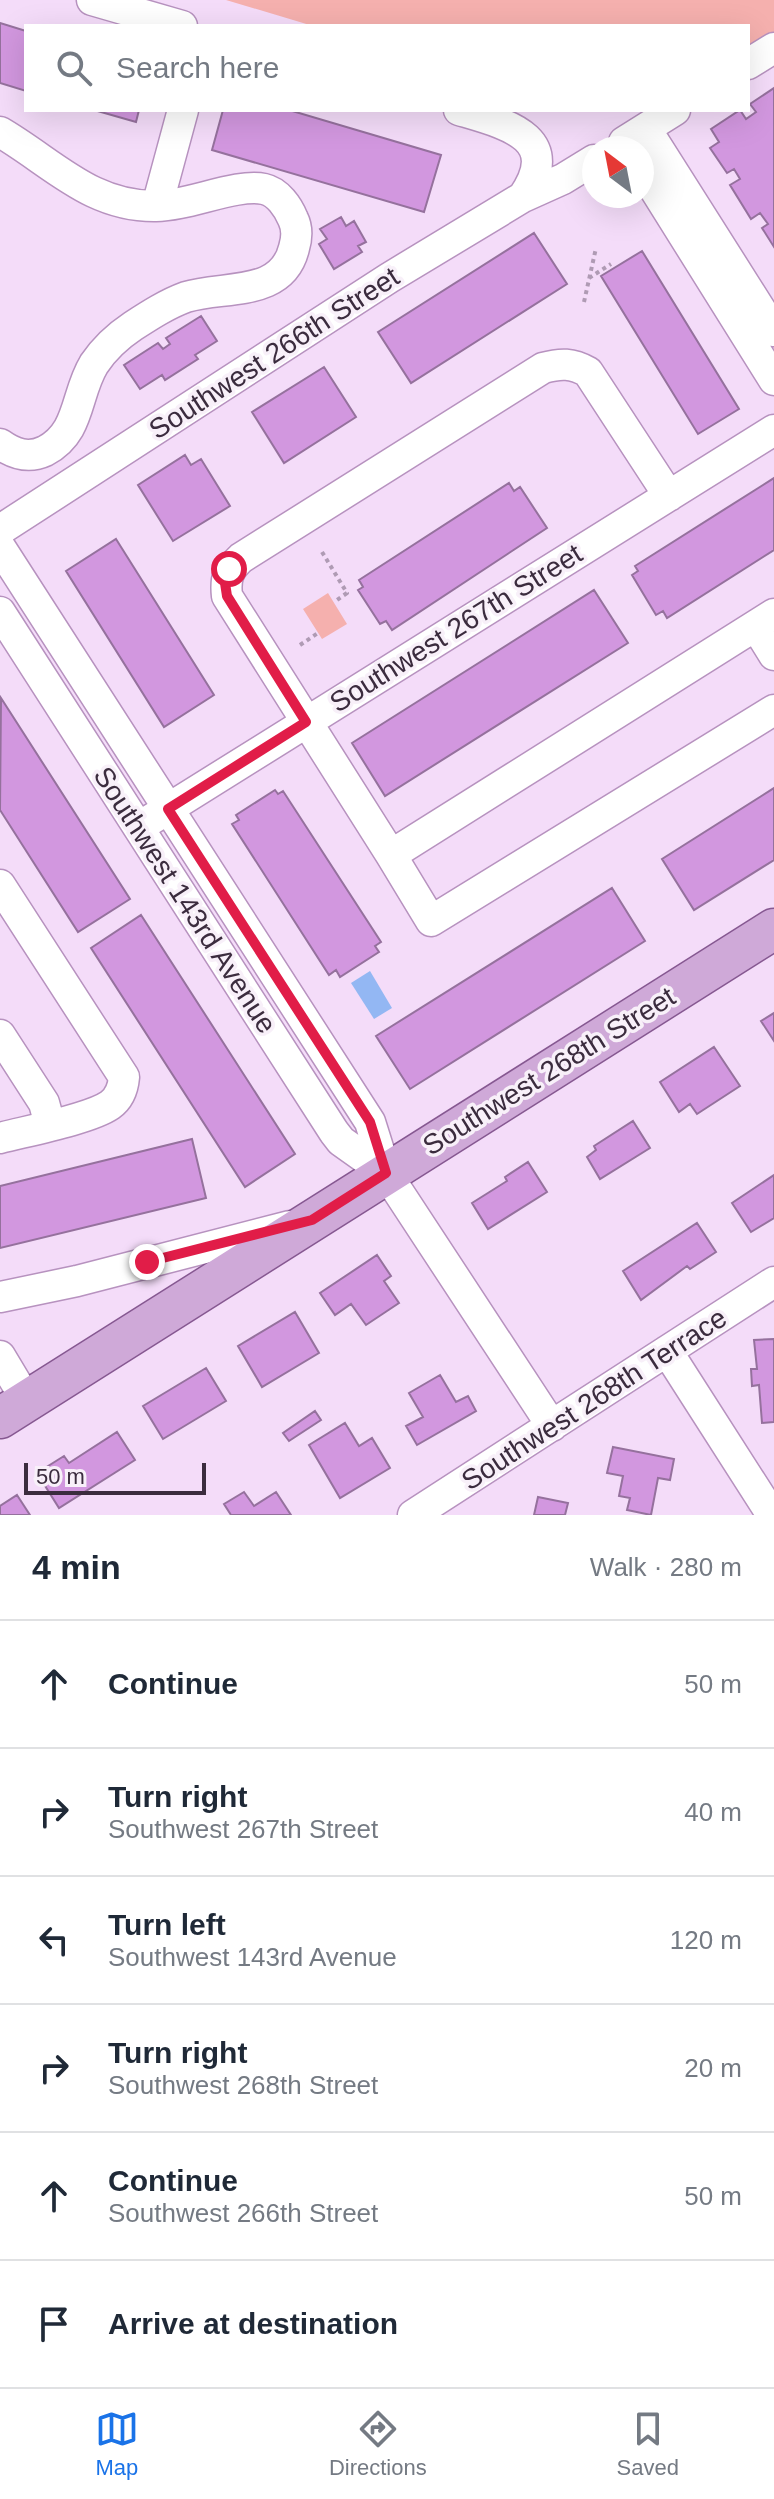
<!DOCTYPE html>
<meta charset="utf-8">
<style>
:root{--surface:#fff;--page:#f2f2f3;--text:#1f2937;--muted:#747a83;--line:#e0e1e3;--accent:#1a73e8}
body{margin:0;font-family:Helvetica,sans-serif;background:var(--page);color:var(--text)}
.compass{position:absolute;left:582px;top:136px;width:72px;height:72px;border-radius:50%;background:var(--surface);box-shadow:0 8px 32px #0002;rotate:328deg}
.scale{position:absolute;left:24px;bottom:20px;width:182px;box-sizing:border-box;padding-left:8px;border:4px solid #3b2c3e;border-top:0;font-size:22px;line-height:28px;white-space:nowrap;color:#3b2c3e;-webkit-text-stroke:6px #f8f0f9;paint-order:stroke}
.stop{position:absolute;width:24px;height:24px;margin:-18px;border:6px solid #e11d48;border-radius:50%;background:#fff}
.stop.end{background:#e11d48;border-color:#fff;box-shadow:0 2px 8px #0008}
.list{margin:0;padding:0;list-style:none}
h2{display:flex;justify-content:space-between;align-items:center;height:104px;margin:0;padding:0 32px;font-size:34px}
h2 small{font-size:26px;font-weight:400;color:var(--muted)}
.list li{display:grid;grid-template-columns:52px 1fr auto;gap:24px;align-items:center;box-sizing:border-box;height:128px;padding:0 32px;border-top:2px solid var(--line)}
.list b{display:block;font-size:30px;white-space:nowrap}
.list p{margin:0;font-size:26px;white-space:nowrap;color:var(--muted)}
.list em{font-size:26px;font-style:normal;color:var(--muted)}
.icon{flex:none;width:44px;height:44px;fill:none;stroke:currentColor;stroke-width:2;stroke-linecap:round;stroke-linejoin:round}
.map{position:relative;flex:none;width:774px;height:1515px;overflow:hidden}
.search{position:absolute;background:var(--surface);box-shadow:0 8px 32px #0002;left:24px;right:24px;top:24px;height:88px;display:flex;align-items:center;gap:20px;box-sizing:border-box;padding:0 28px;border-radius:0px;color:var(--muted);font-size:30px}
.sheet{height:872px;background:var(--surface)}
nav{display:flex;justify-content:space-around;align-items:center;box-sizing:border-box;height:112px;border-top:2px solid var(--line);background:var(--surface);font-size:22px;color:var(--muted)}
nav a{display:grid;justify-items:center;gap:4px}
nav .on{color:var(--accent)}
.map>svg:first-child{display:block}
.green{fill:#f5b0ae}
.water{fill:#93b7f3}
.building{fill:#d297df;stroke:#95719d;stroke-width:2}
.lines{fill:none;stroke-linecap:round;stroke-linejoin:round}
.minor-casing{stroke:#b792bf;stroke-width:33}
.major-casing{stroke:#865891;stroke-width:43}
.path{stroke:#af9bb4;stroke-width:4;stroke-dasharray:4 4;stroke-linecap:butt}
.minor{stroke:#fff;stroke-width:30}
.major{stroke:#cfa9d8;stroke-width:40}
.route{stroke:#e11d48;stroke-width:10}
.labels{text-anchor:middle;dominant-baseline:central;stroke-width:7;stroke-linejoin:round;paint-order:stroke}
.street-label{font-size:28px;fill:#3b2c3e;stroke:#f8f0f9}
</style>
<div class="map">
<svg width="774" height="1515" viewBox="0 0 774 1515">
<rect width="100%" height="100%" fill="#f4dcf9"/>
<!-- green -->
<path class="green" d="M226 0H774V36L748 53V26H313Z
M328 593 347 624 322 639 303 609Z"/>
<!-- water -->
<path class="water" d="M370 971 392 1008 374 1019 351 983Z"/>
<!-- building -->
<path class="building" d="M0 23 26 31V91L0 83Z
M774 88V247L762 228 768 224 760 213 751 219 730 185 740 179 734 169 727 173 710 148 719 142 711 129 740 110 746 119 756 112 750 104Z
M94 110H139L136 122Z
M223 110H289L441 155 424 212 212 150Z
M341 217 346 226 354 221 366 242 358 246 362 252 334 269 319 244 327 239 320 229Z
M534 233 567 284 411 383 378 332Z
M642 251 739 409 698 434 601 276Z
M201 316 217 341 195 355 198 359 165 380 162 375 140 389 124 365 158 343 163 349 170 344 166 338Z
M324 367 356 417 284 463 252 412Z
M185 455 191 465 201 459 230 506 173 541 138 485Z
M774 478V550L667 618 663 611 656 615 632 575 638 571 635 566Z
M509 483 514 491 520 487 547 528 392 630 386 621 380 624 358 590 363 587 359 580Z
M116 539 214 695 164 727 66 571Z
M594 590 628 643 385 796 352 743Z
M1 698 130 899 78 932 0 810Z
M774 788V860L694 910 662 859Z
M275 790 278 794 283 791 381 942 375 946 379 952 340 977 336 970 329 975 232 824 239 820 236 815Z
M612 888 645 941 410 1089 376 1036Z
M141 915 295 1154 245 1187 91 948Z
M774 1013V1041L761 1021Z
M714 1047 740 1086 697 1114 690 1104 679 1112 660 1082Z
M633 1121 650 1148 600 1179 587 1157 596 1150 594 1146Z
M192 1139 206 1198 0 1248V1186Z
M528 1162 547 1192 488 1229 472 1203 507 1181 505 1177Z
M774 1175V1218L751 1232 732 1203Z
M697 1223 716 1252 690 1269 687 1266 641 1300 623 1271Z
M377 1255 391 1276 384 1281 399 1303 366 1325 351 1304 335 1315 320 1293Z
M295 1312 319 1353 262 1387 238 1346Z
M774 1339V1422L762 1423 759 1385 752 1386 751 1369H757L754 1340Z
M206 1368 226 1401 163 1439 143 1406Z
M440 1375 456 1402 468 1396 476 1411 417 1445 406 1426 423 1417 409 1393Z
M315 1411 321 1420 289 1441 283 1433Z
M345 1423 359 1446 372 1438 390 1468 340 1498 309 1445Z
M117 1432 135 1460 59 1508 37 1473 64 1456 69 1463Z
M613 1447 674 1459 670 1480 658 1478 651 1515 627 1510 630 1498 619 1496 623 1476 607 1473Z
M244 1492 254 1506 276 1492 291 1515H231L224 1504Z
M17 1495 30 1515H0V1506Z
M538 1497 568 1503 565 1515H534Z"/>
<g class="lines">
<defs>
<path id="minor" d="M92 0 182 26
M748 64 774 48
M646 129 774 331
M0 132C53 163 91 207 156 206 188 206 237 183 264 189 278 192 288 207 293 219 298 229 297 238 294 248 282 298 224 285 186 297 167 304 150 315 133 326 118 336 104 349 94 364 75 395 81 432 45 451 28 459 14 454 0 444
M624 142 675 110
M642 169 774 380
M523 197 563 179 594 160
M157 206 183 110
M669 496 588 372C572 363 561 363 543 368L241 558C228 570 225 578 227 596L391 855 774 614
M0 530 389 278 523 197C564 137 506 124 459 110
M0 547 370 1122 386 1173 552 1426
M0 612 334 1132 341 1141 386 1173
M756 626 774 655
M139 827 774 430
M391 855 431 921 774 710
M0 885 124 1077C123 1088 120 1098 110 1105 90 1119 27 1131 0 1138
M0 1035 44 1103 50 1125
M0 1297 77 1281 290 1226
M667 1351 772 1515
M0 1356 27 1401
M413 1515 774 1282"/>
<path id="major" d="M0 1418 774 929"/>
</defs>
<!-- minor casing -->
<use href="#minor" class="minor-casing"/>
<!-- major casing -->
<use href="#major" class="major-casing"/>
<!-- path -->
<path class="path" d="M589 278 611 264
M584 302 596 248
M322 552 347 593 334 602
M300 645 318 633"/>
<!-- minor -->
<use href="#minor" class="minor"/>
<!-- major -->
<use href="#major" class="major"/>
</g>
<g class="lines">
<!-- route -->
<path class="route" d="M147 1262 312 1220 386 1173 370 1122 168 809 306 722 227 596 225 583 229 569"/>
</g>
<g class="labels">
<!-- street labels -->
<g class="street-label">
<text transform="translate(274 353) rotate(-33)">Southwest 266th Street</text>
<text transform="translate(456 628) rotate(-32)">Southwest 267th Street</text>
<text transform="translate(185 900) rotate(57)">Southwest 143rd Avenue</text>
<text transform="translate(549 1071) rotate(-32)">Southwest 268th Street</text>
<text transform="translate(594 1399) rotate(-33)">Southwest 268th Terrace</text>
</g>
</g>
</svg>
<svg class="compass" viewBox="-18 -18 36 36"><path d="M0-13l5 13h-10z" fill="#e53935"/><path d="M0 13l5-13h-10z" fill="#747a83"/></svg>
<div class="scale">50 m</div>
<div class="stop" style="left:229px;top:569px"></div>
<div class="stop end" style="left:147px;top:1262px"></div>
<div class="search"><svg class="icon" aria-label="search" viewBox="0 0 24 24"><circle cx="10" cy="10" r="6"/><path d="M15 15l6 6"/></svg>Search here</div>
</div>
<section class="sheet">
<h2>4 min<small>Walk · 280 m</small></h2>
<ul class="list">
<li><svg class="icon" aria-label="ahead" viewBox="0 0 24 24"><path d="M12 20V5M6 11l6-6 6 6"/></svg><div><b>Continue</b></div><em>50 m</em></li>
<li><svg class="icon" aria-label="right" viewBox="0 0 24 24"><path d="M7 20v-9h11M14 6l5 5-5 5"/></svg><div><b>Turn right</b><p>Southwest 267th Street</p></div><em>40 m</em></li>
<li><svg class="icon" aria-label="left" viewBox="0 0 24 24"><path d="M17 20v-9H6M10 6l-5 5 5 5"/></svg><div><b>Turn left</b><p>Southwest 143rd Avenue</p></div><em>120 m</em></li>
<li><svg class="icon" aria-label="right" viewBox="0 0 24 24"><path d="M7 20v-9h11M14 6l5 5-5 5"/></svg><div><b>Turn right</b><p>Southwest 268th Street</p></div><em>20 m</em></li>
<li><svg class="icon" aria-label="ahead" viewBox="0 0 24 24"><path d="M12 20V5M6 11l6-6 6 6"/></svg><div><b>Continue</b><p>Southwest 266th Street</p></div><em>50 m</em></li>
<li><svg class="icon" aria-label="arrive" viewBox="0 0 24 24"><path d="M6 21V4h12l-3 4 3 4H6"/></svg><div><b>Arrive at destination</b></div></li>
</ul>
</section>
<nav>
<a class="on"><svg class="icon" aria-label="map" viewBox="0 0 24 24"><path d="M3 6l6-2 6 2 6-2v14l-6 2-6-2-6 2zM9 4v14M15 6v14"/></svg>Map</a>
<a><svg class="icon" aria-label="directions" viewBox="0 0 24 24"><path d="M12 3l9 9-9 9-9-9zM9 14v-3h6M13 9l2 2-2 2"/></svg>Directions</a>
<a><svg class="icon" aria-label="saved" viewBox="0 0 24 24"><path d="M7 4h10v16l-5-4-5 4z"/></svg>Saved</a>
</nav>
